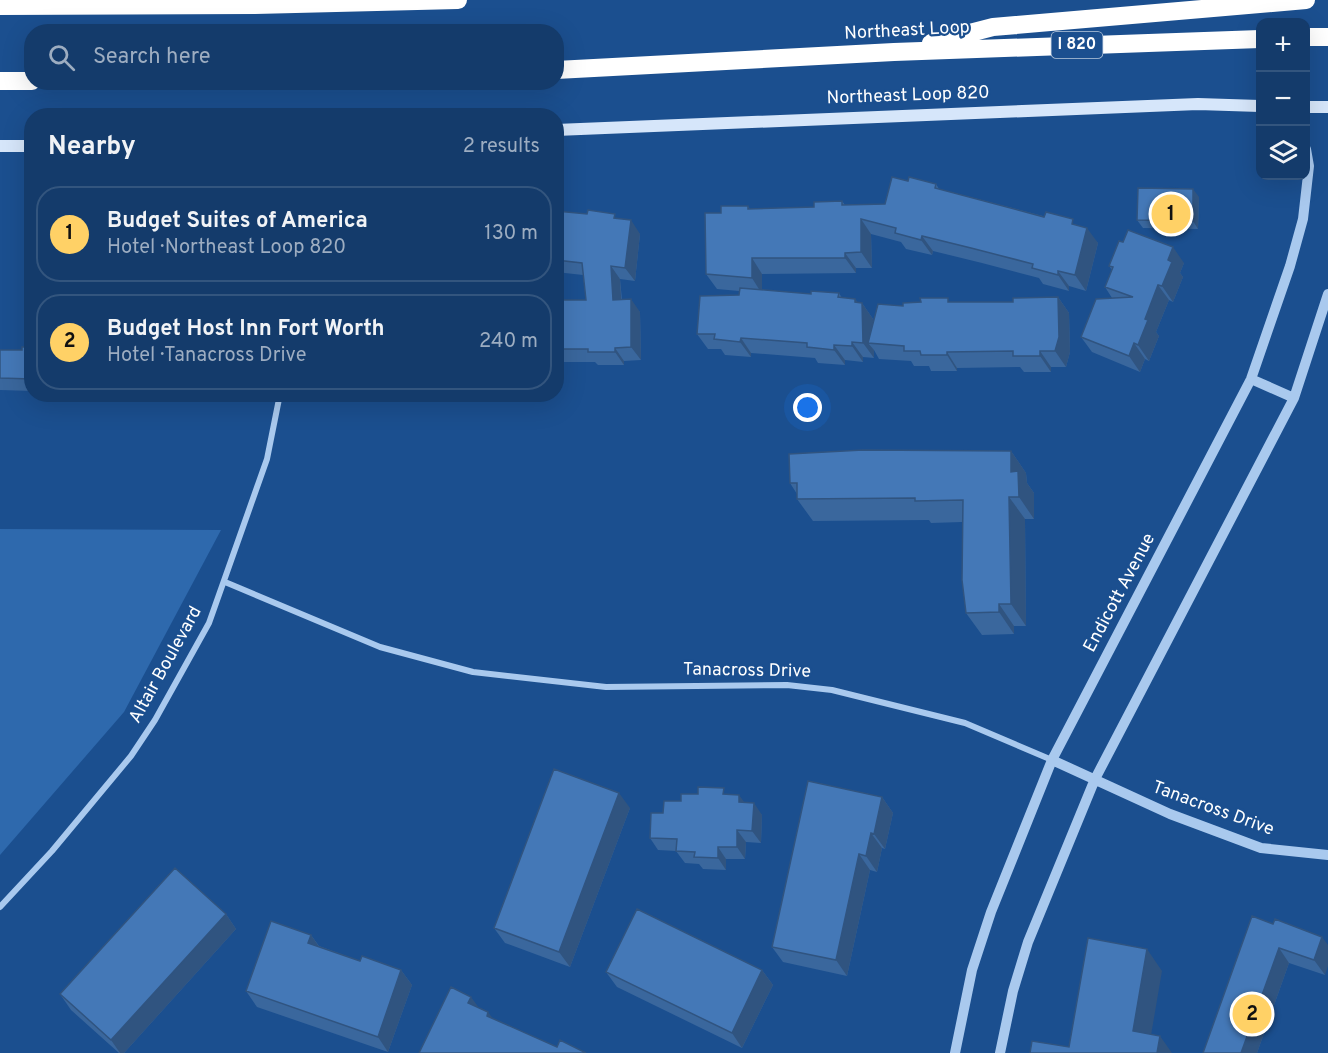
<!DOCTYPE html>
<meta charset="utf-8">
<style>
:root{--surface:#143b6b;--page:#214673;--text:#f1f3f6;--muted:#9dadc1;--line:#33557e;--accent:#ffd166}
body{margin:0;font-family:Overpass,sans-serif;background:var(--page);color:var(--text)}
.controls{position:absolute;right:18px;top:18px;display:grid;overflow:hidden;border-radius:12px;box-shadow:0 6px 24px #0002}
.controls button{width:54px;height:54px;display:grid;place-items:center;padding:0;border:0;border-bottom:2px solid var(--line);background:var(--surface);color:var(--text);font:30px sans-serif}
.you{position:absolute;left:808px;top:408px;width:21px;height:21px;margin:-15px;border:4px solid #fff;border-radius:50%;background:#1a73e8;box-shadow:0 0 0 9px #1a73e833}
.badge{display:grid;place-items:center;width:39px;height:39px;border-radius:50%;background:var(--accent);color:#111;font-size:20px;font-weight:700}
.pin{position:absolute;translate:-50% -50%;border:3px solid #fff;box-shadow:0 2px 6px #0006}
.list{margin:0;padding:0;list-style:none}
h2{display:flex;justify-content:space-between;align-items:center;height:78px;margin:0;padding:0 24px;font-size:26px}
h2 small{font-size:20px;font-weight:400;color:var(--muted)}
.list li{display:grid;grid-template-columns:39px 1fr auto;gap:18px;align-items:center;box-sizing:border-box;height:96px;margin:0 12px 12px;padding:0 12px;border:2px solid var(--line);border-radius:24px}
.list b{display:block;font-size:22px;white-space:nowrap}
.list p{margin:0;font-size:20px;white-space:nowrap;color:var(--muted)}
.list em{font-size:20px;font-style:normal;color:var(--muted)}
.icon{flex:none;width:33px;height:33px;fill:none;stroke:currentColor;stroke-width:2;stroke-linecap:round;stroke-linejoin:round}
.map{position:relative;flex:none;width:1328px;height:1053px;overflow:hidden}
.search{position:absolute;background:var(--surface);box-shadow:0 6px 24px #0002;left:24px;top:24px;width:540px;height:66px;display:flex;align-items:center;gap:15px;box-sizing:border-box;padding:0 21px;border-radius:24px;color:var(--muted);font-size:22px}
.panel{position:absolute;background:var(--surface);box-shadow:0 6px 24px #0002;left:24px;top:108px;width:540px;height:294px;border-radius:24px}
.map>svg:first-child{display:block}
.green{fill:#2e69ad}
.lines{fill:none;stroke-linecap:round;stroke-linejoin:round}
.minor{stroke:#a9c9ee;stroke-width:6}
.tertiary{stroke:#a9c9ee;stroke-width:10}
.secondary{stroke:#d6e6fa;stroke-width:12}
.motorway{stroke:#fff;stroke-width:18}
.wall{fill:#3a679d}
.shaded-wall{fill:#305480}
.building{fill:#4478b7;stroke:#305480;stroke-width:1.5}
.labels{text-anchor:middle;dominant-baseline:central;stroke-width:4.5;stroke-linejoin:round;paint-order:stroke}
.shield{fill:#1b4f8f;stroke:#bbcadd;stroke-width:1.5}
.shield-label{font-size:16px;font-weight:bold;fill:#fff}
.street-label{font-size:18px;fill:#fff;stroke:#1b4f8f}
</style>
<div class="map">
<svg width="1328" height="1053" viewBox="0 0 1328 1053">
<rect width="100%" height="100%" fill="#1b4f8f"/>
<!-- green -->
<path class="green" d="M0 529 221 530 124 712 0 855Z"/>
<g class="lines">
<!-- minor -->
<path class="minor" d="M225 582 380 647 473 672 606 687 787 685 832 690 965 723 1052 760
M0 907 52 851 131 756 155 720 209 623 267 459 280 394"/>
<!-- tertiary -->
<path class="tertiary" d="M1251 379 1294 398
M1052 760 1170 814 1261 848 1328 855
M955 1053 972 970 991 912 1052 760 1251 379 1290 266 1303 219 1309 166 1306 149
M1000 1053 1013 991 1028 942 1095 779 1294 398 1328 294"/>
<!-- secondary -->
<path class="secondary" d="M1306 107H1328
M556 130 1198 104 1260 106
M0 146H32"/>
<!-- motorway -->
<path class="motorway" d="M0 6 255 5 458 0
M1306 37H1328
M931 43 993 27 1306 0
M556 70 894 52 1260 39
M0 81H32"/>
</g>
<!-- wall -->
<path class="wall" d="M908 181 936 184 939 189 1077 225 1098 243 1086 291 1069 286V291L1043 284 1039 278 982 263 933 251 932 255 906 249 901 242 871 234 872 268H856V273L762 274V290L811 294 839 293 842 298 855 299 858 303H862L873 319V324L903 306 951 302H1013L1058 297 1069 313 1070 352 1066 367H1051V372H1024L1020 367 957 368V371H931L929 366H914L911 361 879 359 874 350V358L863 357V362L845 360V365L818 363 815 358 751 353V357L725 355 721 349H708L697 334 739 295V291L717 289 706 274 721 213 748 206 750 209 814 207 842 201 845 205 885 204Z
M1199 197 1198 229 1143 228 1137 220Z
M556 211 619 219 640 234 635 281 620 279 622 300 640 312 641 360 624 361V365H598L595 362H556V300H586L583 275 556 272Z
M1184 263 1180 273 1183 277 1173 302 1169 300 1156 332 1159 336 1149 361 1145 359 1140 372 1092 352 1081 337 1112 298 1105 287 1112 270 1109 266Z
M32 347V391L0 390V350H22Z
M1011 451 1026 473 1027 483 1034 493V519H1025L1026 626H1014V634L982 635 966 613 962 522 931 523 929 520 813 521 797 499V494L790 483Z
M728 795 745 803 762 815 761 843 746 842 745 859H726V870L703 869 699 864 685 863 676 851 658 850 650 838 663 813 681 801Z
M882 797 893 813 885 849 882 848 877 872 870 870 847 976 783 962 772 947Z
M630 808 570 967 505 943 494 928Z
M226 914 236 929 124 1053H119L71 1010 60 994Z
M1273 924 1322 937 1325 975 1289 963 1257 1053H1203Z
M311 935 319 946 360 961 401 970 412 985 388 1052 257 1007 246 991Z
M762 970 773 985 742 1048 617 987 606 972Z"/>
<!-- shaded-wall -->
<path class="shaded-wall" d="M1193 189 1199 197 1198 229 1193 221Z
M861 219 871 234 872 268 861 252Z
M631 220 640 234 635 281 625 268Z
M1087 228 1098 243 1086 291 1075 275Z
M922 236 933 251 932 255 921 240Z
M1173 247 1184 263 1180 273 1183 277 1173 302 1162 286 1168 260Z
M845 253 856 268V273L845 258Z
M752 258 762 274V294L752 278Z
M611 266 620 279 622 313 613 300Z
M1058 271 1069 286V291L1058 275Z
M1158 285 1169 300 1156 332 1159 336 1149 361 1138 345 1145 319Z
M1058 297 1069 313 1070 352 1066 367 1055 351Z
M631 299 640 312 641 360 631 347Z
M855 299 862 308V303L873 319V344L868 343 874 350V358L863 343 855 302Z
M741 338 751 353V357L740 342Z
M852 342 863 357V362L852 346Z
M1134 343 1145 359 1140 372 1129 356Z
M834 345 845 360V365L834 350Z
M615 348 624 361V365L615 352Z
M1040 351 1051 367V372L1040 356Z
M947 352 957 368V371L947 355Z
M1011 451 1026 473 1027 483 1034 493V519L1019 497 1011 472Z
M1009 497 1025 519 1026 626 1011 604Z
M999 604 1014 626V634L999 612Z
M619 793 630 808 570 967 559 952Z
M739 795 748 807 739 802Z
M882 797 893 813 885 849 874 834Z
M754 803 762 815 761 843 752 831Z
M737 830 746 842 745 859 737 847Z
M871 833 882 848 877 872 866 856Z
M718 847 726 859V870L718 858Z
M859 854 870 870 847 976 836 960Z
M226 914 236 929 124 1053H120L111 1040Z
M311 935 322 951 308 943Z
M1322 937 1328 945V966L1325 975 1314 960Z
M1279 948 1289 963 1257 1053H1241Z
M1147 949 1162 971 1148 1053 1133 1031Z
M401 970 412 985 388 1052 378 1037Z
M762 970 773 985 742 1048 732 1033Z
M471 997 482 1012 468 1003Z
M488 1012 499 1027 487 1016Z
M1160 1036 1172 1053H1157Z"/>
<!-- building -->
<path class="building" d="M892 177 908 181 909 177 936 184 935 188 1044 217 1046 212 1073 219 1072 224 1087 228 1075 275 1058 271V275L1032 268 1033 264 971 248 922 236 921 240 895 233 896 228 861 219V252L845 253V258H752V278L706 274 705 213H721V206H748V209L814 207V202L842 201V205L885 204Z
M1138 188 1193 189V221L1137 220Z
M588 210 615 214 614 218 631 220 625 268 611 266 613 300 631 299V347L615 348V352H588V349H556V300H586L582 263 556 260V211L587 214Z
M1128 230 1173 247 1168 260 1172 262 1162 286 1158 285 1145 319 1148 320 1138 345 1134 343 1129 356 1081 337 1096 299 1133 297 1105 287 1113 267 1109 266 1119 241 1123 242Z
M740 288 811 294V291L839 293 838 297 855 299V302L862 303 863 343 852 342V346L834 345V350L807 347V343L741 338 740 342 714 339 715 334H697L700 296 739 295Z
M1058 297 1059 337 1055 351H1040V356H1013V351L947 352V355H921L920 351H904V346L868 343 878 304 903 306V303L921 302 920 298H948V302H1013V298Z
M22 347H32V379L0 378V350H22Z
M863 450 1011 451V472L1018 471 1019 497H1009L1011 604H999V612L966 613 962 580 963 500 915 501V498L797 499V483H790L789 454Z
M554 769 619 793 559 952 494 928Z
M808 781 882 797 874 834 871 833 866 856 859 854 836 960 772 947Z
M698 787 724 788 723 794 739 795V802L754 803 752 831 737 830V847H718V858L694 857 695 852 676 851 677 839 650 838 651 813H663L664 801H681V794H698Z
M175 868 226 914 111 1040 60 994Z
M637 909 762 970 732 1033 606 972Z
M1252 916 1273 924 1275 919 1322 937 1314 960 1279 948 1241 1053H1203Z
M271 921 311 935 308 943 360 961 362 956 401 970 378 1037 246 991Z
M1088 938 1147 949 1133 1031 1160 1036 1157 1053H1030L1032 1041 1069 1047Z
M451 987 471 997 468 1003 488 1012 487 1016 557 1047 560 1040 586 1053H419Z"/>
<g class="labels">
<!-- shield labels -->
<rect class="shield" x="1051.5" y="32" width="51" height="26" rx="4.5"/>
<g class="shield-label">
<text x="1077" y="45">I 820</text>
</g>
<!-- street labels -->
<g class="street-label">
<text transform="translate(907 31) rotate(-3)">Northeast Loop</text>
<text transform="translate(908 96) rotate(-2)">Northeast Loop 820</text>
<text transform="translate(1120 593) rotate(-62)">Endicott Avenue</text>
<text transform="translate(166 665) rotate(-61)">Altair Boulevard</text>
<text transform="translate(747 671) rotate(1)">Tanacross Drive</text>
<text transform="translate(1213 809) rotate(20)">Tanacross Drive</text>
</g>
</g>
</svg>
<div class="controls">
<button>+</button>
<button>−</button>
<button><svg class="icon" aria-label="layers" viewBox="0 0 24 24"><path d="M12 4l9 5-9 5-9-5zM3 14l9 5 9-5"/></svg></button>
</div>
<div class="you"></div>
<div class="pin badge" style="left:1171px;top:214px">1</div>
<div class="pin badge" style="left:1252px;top:1014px">2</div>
<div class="search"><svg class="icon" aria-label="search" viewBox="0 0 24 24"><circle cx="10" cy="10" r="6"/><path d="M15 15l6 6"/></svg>Search here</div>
<section class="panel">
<h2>Nearby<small>2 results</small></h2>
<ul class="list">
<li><span class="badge">1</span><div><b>Budget Suites of America</b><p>Hotel · Northeast Loop 820</p></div><em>130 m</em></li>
<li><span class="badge">2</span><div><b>Budget Host Inn Fort Worth</b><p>Hotel · Tanacross Drive</p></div><em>240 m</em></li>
</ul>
</section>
</div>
